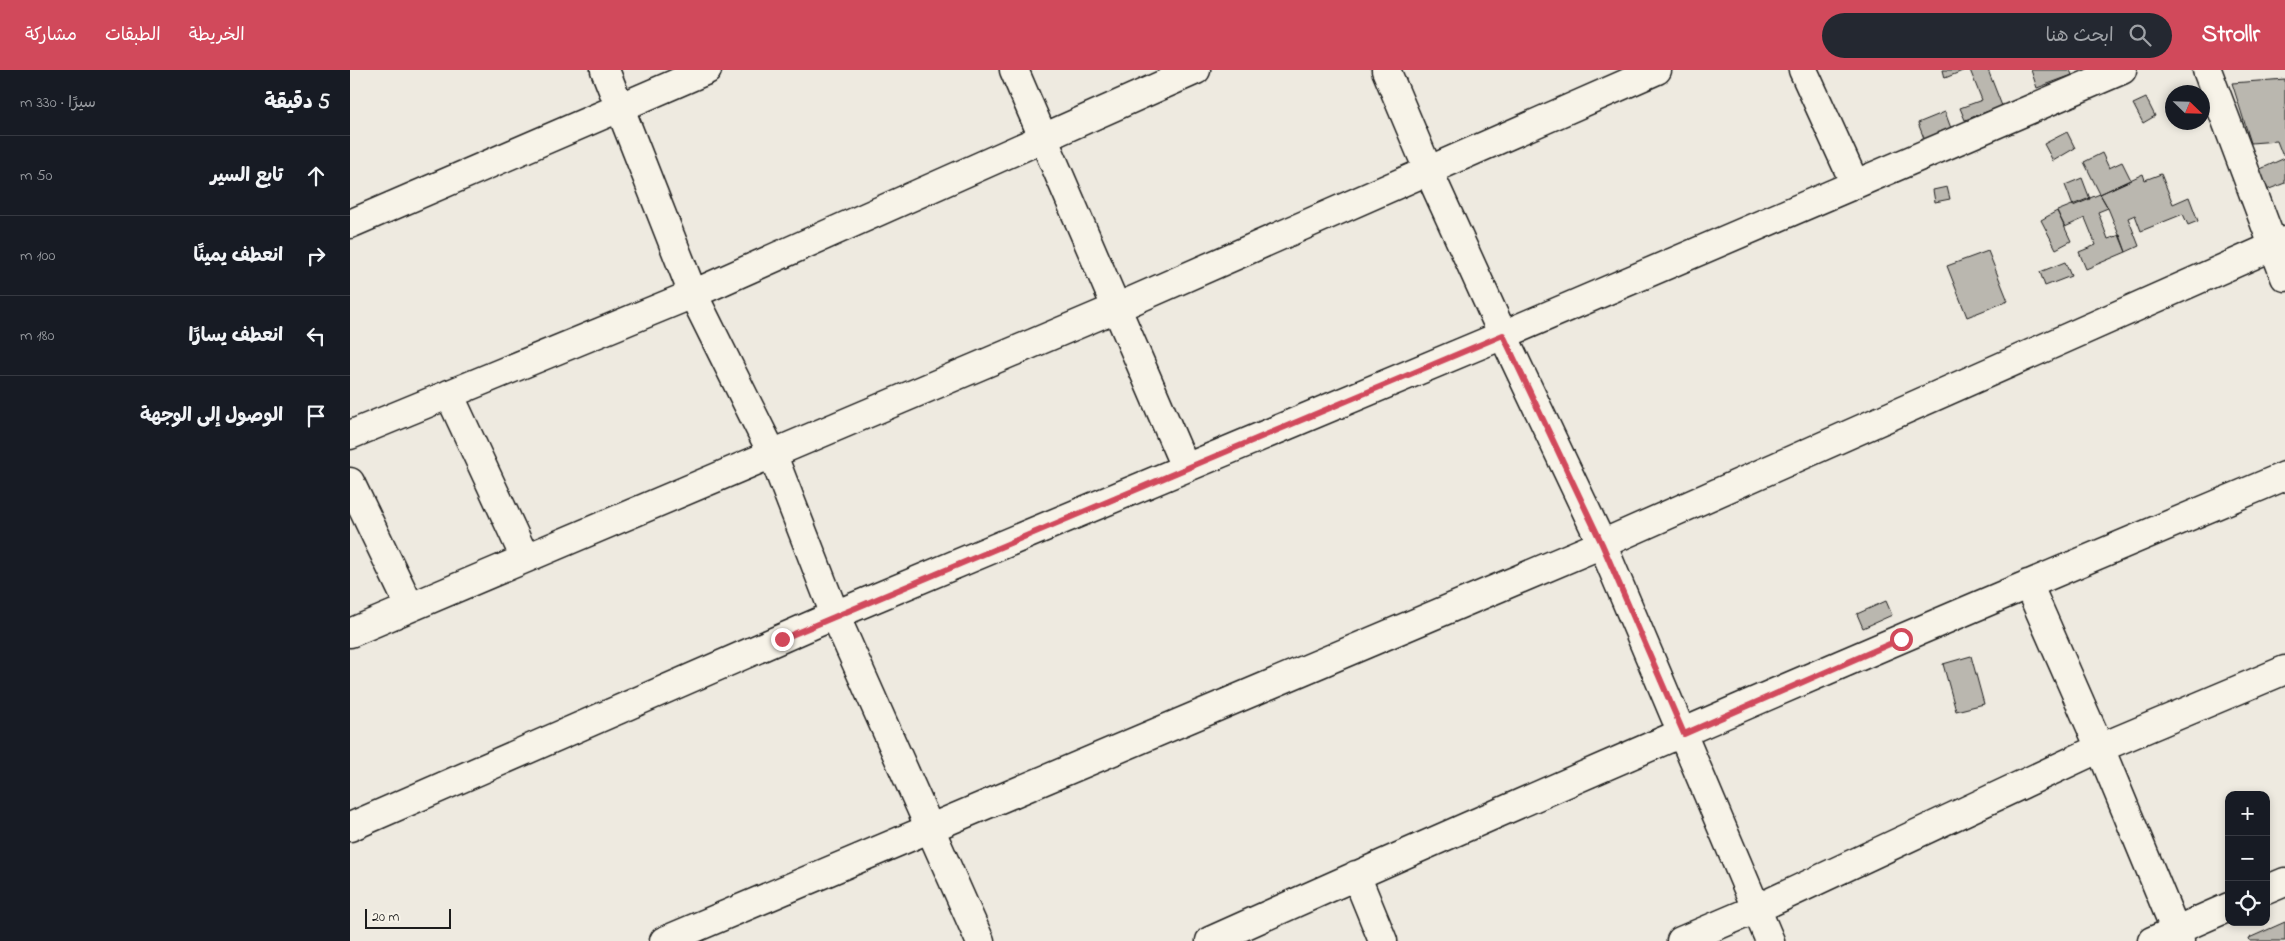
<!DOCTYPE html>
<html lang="ar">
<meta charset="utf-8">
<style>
:root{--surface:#171b24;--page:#242831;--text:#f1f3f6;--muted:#9ea1a6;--line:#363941;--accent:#d1495b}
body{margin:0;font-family:"Indie Flower","Playpen Sans Arabic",sans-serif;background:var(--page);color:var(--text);direction:rtl}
.controls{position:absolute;right:15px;bottom:15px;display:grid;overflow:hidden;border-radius:10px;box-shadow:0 2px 8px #0003}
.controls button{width:45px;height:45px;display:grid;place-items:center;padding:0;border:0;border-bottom:1px solid var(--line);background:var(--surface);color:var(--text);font:25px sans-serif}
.compass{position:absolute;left:1815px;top:15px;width:45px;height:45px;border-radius:50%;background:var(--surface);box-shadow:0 2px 8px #0003;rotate:113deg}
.scale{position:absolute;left:15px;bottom:12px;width:86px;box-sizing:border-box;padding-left:5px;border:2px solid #1c1c1c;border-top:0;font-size:14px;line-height:18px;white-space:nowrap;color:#1c1c1c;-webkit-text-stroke:4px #f7f3e8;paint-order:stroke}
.stop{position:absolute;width:15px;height:15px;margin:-11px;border:4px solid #d1495b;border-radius:50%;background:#fff}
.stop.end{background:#d1495b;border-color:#fff;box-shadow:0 1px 5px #0008}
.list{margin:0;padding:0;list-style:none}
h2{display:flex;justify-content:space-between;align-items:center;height:65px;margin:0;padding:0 20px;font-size:21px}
h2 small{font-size:16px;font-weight:400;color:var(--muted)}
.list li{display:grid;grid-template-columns:32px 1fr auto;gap:15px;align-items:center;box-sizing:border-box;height:80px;padding:0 20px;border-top:1px solid var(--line)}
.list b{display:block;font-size:19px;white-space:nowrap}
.list em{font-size:16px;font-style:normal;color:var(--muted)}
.icon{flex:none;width:28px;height:28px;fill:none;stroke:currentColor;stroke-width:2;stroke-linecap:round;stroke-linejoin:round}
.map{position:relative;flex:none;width:1935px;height:871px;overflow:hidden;direction:ltr}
header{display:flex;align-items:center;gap:30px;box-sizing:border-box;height:70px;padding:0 25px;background:var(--accent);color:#fff}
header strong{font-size:24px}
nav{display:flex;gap:28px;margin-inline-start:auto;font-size:18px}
.search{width:350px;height:45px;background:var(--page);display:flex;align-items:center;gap:12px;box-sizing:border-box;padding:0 18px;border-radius:28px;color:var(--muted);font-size:19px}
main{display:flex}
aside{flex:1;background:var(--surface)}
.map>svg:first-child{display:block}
.building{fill:#bab7af;stroke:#1c1c1c}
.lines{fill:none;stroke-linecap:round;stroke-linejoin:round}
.minor-casing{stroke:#1c1c1c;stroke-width:31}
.tertiary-casing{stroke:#1c1c1c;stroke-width:31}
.minor{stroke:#f7f3e8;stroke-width:28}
.tertiary{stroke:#f7f3e8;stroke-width:28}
.route{stroke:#d1495b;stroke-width:6}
</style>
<header>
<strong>Strollr</strong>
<div class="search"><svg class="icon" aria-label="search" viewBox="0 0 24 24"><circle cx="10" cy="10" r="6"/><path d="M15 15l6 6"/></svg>ابحث هنا</div>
<nav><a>الخريطة</a><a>الطبقات</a><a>مشاركة</a></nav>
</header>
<main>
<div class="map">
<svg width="1935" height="871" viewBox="0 0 1935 871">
<rect width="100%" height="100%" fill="#eeeae0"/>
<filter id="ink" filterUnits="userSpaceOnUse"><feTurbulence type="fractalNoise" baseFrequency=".02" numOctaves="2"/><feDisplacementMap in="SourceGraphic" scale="10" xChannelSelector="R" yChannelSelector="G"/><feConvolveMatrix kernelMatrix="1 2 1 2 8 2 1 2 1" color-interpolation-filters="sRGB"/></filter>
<g filter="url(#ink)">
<!-- building -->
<path class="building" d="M1593 0H1615L1595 8Z
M1620 0H1638L1652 36 1615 50 1610 38 1632 30Z
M1681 0H1720L1722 5 1687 18Z
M1935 9V84H1932L1927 71 1901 73 1882 13Z
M1796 28 1805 46 1793 53 1783 34Z
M1595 42 1602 61 1575 71 1568 53Z
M1717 62 1725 78 1703 91 1694 74Z
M1752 83 1759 98 1772 92 1781 110 1750 124 1734 92Z
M1935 88V113L1914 121 1906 101Z
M1793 104 1795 110 1811 104 1823 134 1839 127 1848 151 1838 155 1833 144 1791 161 1785 145 1778 148 1789 176 1776 182 1758 138 1750 124Z
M1732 108 1740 129 1723 136 1715 115Z
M1597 117 1600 129 1585 132 1583 120Z
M1750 124 1758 138 1748 142 1758 169 1770 165 1776 182 1736 199 1729 182 1746 175 1735 148 1715 157 1707 141Z
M1707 141 1721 171 1706 179 1691 150Z
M1638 181 1658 231 1617 247 1597 196Z
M1715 192 1721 206 1695 216 1690 202Z
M1536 531 1542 545 1513 558 1507 544Z
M1621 586 1634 634 1606 641 1593 594Z
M1935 852V871H1900L1899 868Z"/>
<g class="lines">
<defs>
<path id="minor" d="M255 0 343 224 422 383 485 545 630 871
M664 0 835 397
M1036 0 1079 102 1153 265 1252 474 1420 871
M1453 0 1505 114
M1857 0 1935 207
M0 154 357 0
M99 324 175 488
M0 365 343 224 846 0
M0 412 60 537
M1678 514 1750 678 1830 871
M0 563 766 238 1307 0
M0 757 485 545 1153 265 1772 0
M1006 805 1033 871
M1916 820 1935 812
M860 871C1216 711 1575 557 1935 406
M1331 871 1406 839 1750 678 1935 600
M1802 871 1879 837"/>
<path id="tertiary" d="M314 871 1252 474 1935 171"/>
</defs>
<!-- minor casing -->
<use href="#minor" class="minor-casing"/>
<!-- tertiary casing -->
<use href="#tertiary" class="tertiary-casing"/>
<!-- minor -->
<use href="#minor" class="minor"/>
<!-- tertiary -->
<use href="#tertiary" class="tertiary"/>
</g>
</g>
<g class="lines" filter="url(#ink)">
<!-- route -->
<path class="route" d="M432 569 1153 265 1252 474 1334 664 1551 569"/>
</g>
</svg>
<div class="controls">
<button>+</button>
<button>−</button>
<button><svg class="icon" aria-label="locate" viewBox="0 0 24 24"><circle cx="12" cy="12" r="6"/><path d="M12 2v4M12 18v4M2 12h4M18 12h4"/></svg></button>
</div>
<svg class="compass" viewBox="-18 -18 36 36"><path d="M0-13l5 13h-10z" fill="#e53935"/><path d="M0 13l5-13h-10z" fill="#9ea1a6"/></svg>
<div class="scale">20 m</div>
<div class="stop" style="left:1551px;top:569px"></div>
<div class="stop end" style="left:432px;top:569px"></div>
</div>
<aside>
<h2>5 دقيقة<small>سيرًا · 330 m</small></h2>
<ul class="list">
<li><svg class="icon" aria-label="ahead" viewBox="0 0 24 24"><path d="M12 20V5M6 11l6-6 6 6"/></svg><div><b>تابع السير</b></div><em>50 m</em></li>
<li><svg class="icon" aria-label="right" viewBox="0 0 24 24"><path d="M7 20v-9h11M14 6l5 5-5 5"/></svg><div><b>انعطف يمينًا</b></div><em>100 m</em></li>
<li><svg class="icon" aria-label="left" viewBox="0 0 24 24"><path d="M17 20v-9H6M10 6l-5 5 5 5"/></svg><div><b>انعطف يسارًا</b></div><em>180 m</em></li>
<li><svg class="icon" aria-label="arrive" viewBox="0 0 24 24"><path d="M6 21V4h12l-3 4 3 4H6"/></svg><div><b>الوصول إلى الوجهة</b></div></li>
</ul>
</aside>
</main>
